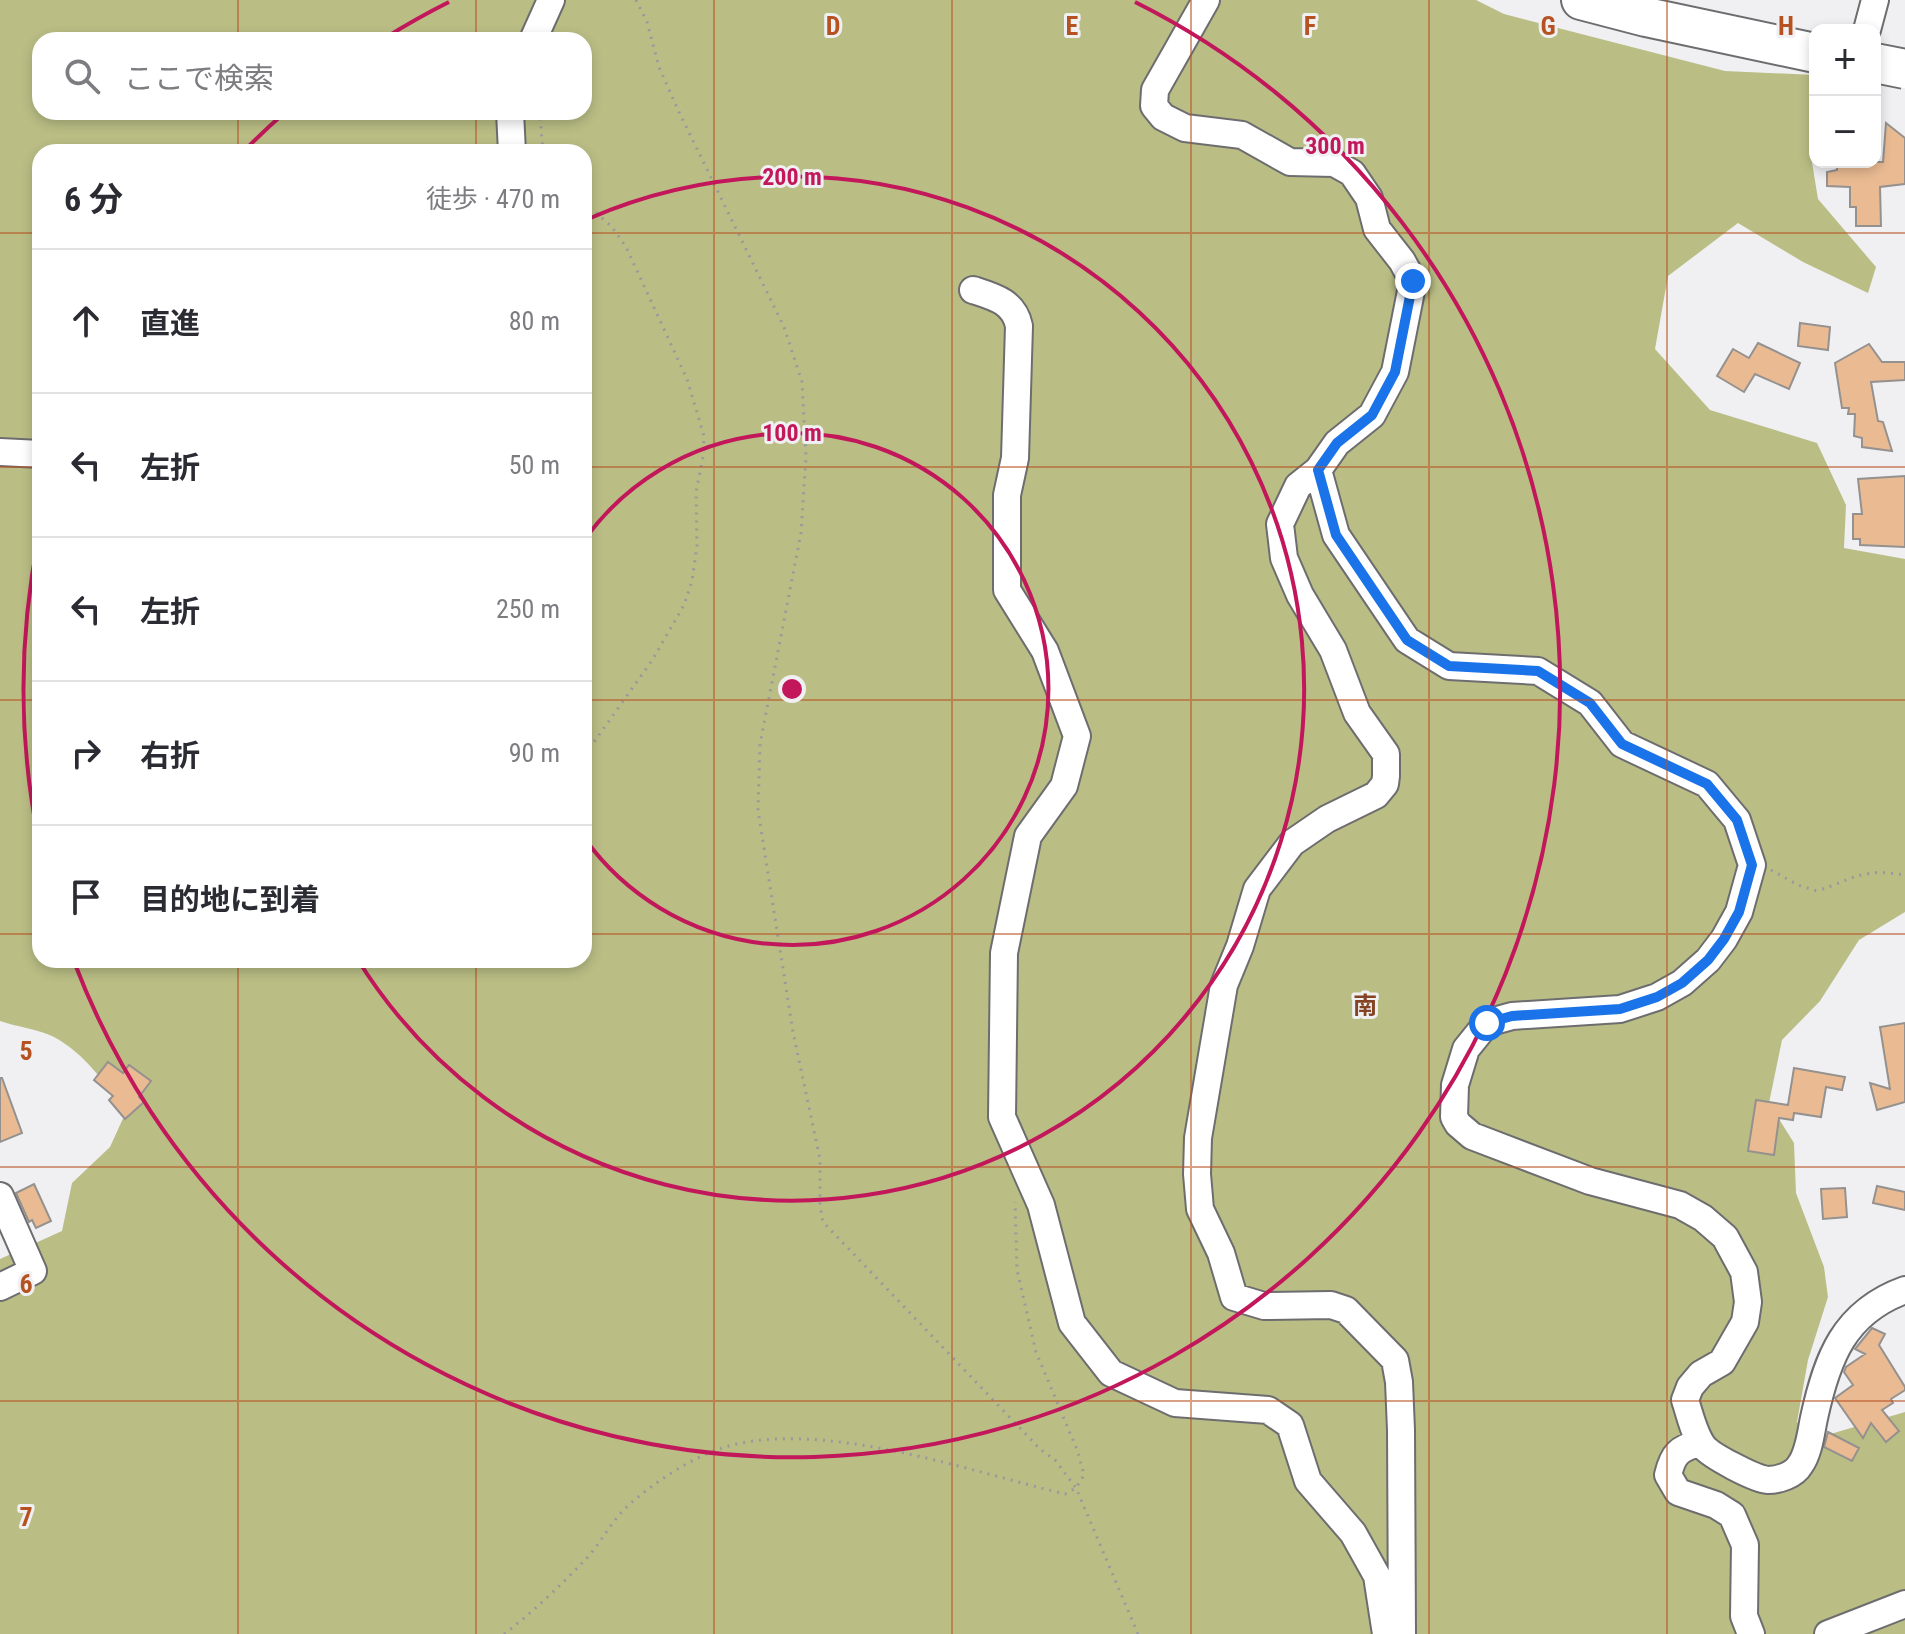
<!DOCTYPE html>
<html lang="ja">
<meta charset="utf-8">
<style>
:root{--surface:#fff;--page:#f7f7f7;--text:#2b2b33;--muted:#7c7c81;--line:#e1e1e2}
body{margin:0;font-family:"Roboto Condensed","Noto Sans JP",sans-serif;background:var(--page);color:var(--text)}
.controls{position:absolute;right:24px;top:24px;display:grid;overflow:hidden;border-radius:16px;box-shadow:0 4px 12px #0003}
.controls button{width:72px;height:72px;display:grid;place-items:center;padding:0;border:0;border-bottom:2px solid var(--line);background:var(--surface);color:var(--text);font:40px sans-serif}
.stop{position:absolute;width:24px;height:24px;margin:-18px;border:6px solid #1a73e8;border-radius:50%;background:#fff}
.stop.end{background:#1a73e8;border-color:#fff;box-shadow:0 2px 8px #0008}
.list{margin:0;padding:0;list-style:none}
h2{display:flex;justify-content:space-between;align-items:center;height:104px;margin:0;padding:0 32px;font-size:34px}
h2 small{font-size:26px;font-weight:400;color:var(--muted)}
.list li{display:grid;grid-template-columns:52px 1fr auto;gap:24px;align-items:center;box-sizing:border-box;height:144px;padding:0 32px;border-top:2px solid var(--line)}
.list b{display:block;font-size:30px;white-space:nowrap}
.list em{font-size:26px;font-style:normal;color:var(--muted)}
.icon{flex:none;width:44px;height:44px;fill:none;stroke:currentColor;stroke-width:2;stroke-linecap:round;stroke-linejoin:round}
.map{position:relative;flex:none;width:1905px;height:1634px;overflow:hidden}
.search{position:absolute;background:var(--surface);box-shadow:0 4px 12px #0003;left:32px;top:32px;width:560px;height:88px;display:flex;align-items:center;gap:20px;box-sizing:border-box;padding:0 28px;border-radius:24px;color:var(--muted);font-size:30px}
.panel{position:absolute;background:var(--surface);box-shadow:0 4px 12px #0003;left:32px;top:144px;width:560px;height:824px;border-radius:24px}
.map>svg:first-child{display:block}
.forest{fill:#babe85;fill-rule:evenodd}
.building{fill:#eabb93;stroke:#94918f;stroke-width:2}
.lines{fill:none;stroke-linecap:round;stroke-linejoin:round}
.minor-casing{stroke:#6d6d6f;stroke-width:30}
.highway-casing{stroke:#6d6d6f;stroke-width:42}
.path{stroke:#99999b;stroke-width:3;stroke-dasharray:2 6;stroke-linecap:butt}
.minor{stroke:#fff;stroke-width:26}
.highway{stroke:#fff;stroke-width:38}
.highway-bridge-casing{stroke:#6d6d6f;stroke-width:42;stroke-linecap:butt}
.highway-bridge{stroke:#fff;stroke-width:38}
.route{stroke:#1a73e8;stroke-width:10}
.grid{fill:none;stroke:#b65221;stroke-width:2;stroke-opacity:0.55}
.ring{fill:none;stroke:#c2185b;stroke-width:4}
.labels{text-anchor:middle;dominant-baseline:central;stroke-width:6;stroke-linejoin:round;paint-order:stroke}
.quarter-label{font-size:24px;font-weight:bold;fill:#854326;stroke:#f0f0f3}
.grid-label{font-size:26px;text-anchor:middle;font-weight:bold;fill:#b65221;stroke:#f0f0f3;stroke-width:6;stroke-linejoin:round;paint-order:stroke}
.centre{fill:#c2185b;stroke:#f0f0f3;stroke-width:4}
.ring-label{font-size:24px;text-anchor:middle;font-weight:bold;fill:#c2185b;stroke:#f0f0f3;stroke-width:6;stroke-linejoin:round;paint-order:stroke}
</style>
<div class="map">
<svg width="1905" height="1634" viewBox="0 0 1905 1634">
<rect width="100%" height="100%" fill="#f0f0f3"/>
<!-- forest -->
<path class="forest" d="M0 0H1476L1504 14 1725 71 1815 75V140L1810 150 1818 199 1876 267 1868 293 1803 262 1738 223 1668 276 1655 349 1710 410 1817 443 1846 505 1844 548 1905 559V912L1859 940 1820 1001 1782 1040 1769 1103 1794 1143 1796 1193 1824 1267 1828 1297 1808 1360 1797 1422 1817 1438 1905 1412V1634H0V1259L62 1231 72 1183 110 1147 125 1114C107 1084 85 1054 54 1037 38 1029 17 1027 0 1021ZM40 40H584V112H40ZM40 152H584V960H40Z"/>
<!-- building -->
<path class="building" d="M1886 123 1905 138V184L1880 187 1881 226H1856V207H1850V187L1827 186V172L1837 170V162H1883Z
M1800 323 1830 327 1828 350 1798 346Z
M1758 343 1800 363 1789 389 1755 374 1744 392 1717 376 1733 349 1749 358Z
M1869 344 1882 362H1905V380L1871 382 1878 421 1883 422 1892 451 1862 447V438L1854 436 1855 414H1848L1849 408H1842L1835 363Z
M1905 476V547L1860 545V539H1853V514H1862L1858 479Z
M1905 1023V1102L1877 1110 1870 1083 1890 1089 1880 1027Z
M108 1062 123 1073 129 1065 151 1081 139 1097 144 1102 125 1119 109 1100 113 1096 94 1080Z
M1794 1068 1845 1077 1842 1090 1826 1087 1821 1117 1794 1113 1793 1120 1779 1118 1774 1155 1748 1151 1756 1100 1788 1105Z
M0 1078H2L22 1133 0 1142Z
M34 1184 51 1221 36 1228 32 1220 29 1222 16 1193Z
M1877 1186 1905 1192V1210L1873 1203Z
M1845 1188 1847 1217 1823 1219 1821 1189Z
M1872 1328 1885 1334 1879 1345 1905 1387V1390L1891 1399 1893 1403 1882 1410 1899 1431 1886 1442 1871 1423 1863 1438 1835 1398 1853 1385 1844 1372 1846 1367 1865 1354 1855 1349Z
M1828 1432 1859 1448 1852 1461 1824 1447Z"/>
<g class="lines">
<defs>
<path id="minor" d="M1206 0 1155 90 1154 106 1163 117 1185 128 1242 135 1290 162 1334 163 1352 173 1369 198 1377 229 1402 261 1413 281 1395 372 1372 415 1337 443 1318 470 1298 486 1280 524 1284 558 1300 595 1333 650 1357 713 1386 754V776L1385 784 1376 795 1327 819 1292 843 1257 889 1240 946 1224 985 1198 1138 1197 1174 1200 1209 1221 1253 1234 1297 1264 1306 1331 1305 1346 1310 1395 1360 1399 1382 1401 1430 1402 1634
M1867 30 1875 0
M533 40 551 0
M510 112 512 152
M973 290C995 297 1014 302 1019 326L1015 458 1007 495V590L1045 651 1077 736 1064 786 1028 836 1004 953 1002 1117 1041 1205 1072 1323 1111 1373 1175 1403 1268 1410 1290 1425 1308 1481 1353 1533 1377 1576 1386 1634
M0 452 40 454
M1318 470 1336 535 1407 640 1449 666 1538 671 1590 703 1622 744 1707 784 1737 820 1752 865 1739 912 1724 939 1708 960 1682 983 1657 997 1620 1009 1512 1016 1487 1023 1466 1049 1455 1085 1454 1117 1458 1124 1472 1136 1590 1181 1680 1205 1703 1218 1725 1237 1744 1272 1748 1302 1745 1322 1722 1362 1701 1374 1690 1387 1685 1400C1690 1415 1694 1434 1703 1446 1711 1456 1755 1479 1768 1480 1779 1480 1794 1475 1800 1465 1809 1453 1811 1432 1814 1418 1827 1358 1844 1312 1905 1290
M0 1196 33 1271 0 1287
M1700 1443C1679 1448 1673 1454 1668 1475L1678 1492 1716 1505 1732 1515 1745 1545 1744 1616 1751 1634
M1828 1634 1905 1604"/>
<path id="highway" d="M1581 0 1646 17 1815 53"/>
</defs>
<!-- minor casing -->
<use href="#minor" class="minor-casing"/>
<!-- highway casing -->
<use href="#highway" class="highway-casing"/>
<!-- path -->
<path class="path" d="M636 0 647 22 659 67 678 110 784 327 802 382 806 457 801 533 760 744 758 810 793 1032 820 1159V1205L823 1222 1040 1449 1055 1460 1076 1488 1138 1634
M536 112 540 116 543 152
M584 202 612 227 626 247 687 379 704 436 703 457 696 492 697 546 692 581 684 605 653 659 594 742
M1771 870 1798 885 1817 891C1856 878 1861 868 1905 875
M504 1634C531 1614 562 1584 585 1560 602 1542 612 1519 631 1503 655 1482 688 1460 719 1449 815 1416 968 1471 1065 1494L1076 1488 1084 1475 1078 1452 1036 1352 1017 1270 1015 1202"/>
<!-- minor -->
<use href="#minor" class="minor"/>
<!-- highway -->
<use href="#highway" class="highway"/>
<defs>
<path id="highway-bridge" d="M1875 63 1905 69"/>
</defs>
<!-- highway-bridge casing -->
<use href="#highway-bridge" class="highway-bridge-casing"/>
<!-- highway-bridge -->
<use href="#highway-bridge" class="highway-bridge"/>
</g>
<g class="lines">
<!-- route -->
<path class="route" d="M1413 281 1395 372 1372 415 1337 443 1318 470 1336 535 1407 640 1449 666 1538 671 1590 703 1622 744 1707 784 1737 820 1752 865 1739 912 1724 939 1708 960 1682 983 1657 997 1620 1009 1512 1016 1487 1023"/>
</g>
<!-- grid -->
<path class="grid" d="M238 0V40M476 0V40M714 0V1634M952 0V1634M1191 0V1634M1429 0V1634M1667 0V1634M238 112V152M476 112V152M0 233H40M584 233H1905M0 467H40M584 467H1905M0 700H40M584 700H1905M0 934H40M584 934H1905M238 960V1634M476 960V1634M0 1167H1905M0 1401H1905"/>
<!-- distance rings -->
<g class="ring">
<path d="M585 539A256 256 0 1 1 585 839"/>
<path d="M588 219A512 512 0 1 1 358 960"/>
<path d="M39 842A768 768 0 0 1 39 536M244 151A768 768 0 0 1 283 114M385 38A768 768 0 0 1 449 2M1135 2A768 768 0 1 1 75 964"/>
</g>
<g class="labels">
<!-- quarter labels -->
<g class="quarter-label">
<text x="1365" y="1006">南</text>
</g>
</g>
<g class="grid-label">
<text x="833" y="35">D</text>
<text x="1072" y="35">E</text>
<text x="1310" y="35">F</text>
<text x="1548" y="35">G</text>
<text x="1786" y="35">H</text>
<text x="26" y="1060">5</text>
<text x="26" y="1293">6</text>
<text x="26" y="1526">7</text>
</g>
<circle cx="792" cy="689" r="12" class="centre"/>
<g class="ring-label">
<text x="1335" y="154">300 m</text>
<text x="792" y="185">200 m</text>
<text x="792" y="441">100 m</text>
</g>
</svg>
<div class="controls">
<button>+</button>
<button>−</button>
</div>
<div class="stop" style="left:1487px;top:1023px"></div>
<div class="stop end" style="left:1413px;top:281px"></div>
<div class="search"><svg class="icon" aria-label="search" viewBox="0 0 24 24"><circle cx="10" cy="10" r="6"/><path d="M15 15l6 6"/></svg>ここで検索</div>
<section class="panel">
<h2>6 分<small>徒歩 · 470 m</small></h2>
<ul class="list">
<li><svg class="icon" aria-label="ahead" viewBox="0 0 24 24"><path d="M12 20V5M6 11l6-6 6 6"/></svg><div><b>直進</b></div><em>80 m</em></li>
<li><svg class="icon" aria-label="left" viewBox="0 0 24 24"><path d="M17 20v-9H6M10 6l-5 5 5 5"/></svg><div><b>左折</b></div><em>50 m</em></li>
<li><svg class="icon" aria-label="left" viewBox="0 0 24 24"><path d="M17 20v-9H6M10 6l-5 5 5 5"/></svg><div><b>左折</b></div><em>250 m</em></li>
<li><svg class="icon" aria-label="right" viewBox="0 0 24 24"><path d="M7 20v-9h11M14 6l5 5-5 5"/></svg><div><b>右折</b></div><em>90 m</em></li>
<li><svg class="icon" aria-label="arrive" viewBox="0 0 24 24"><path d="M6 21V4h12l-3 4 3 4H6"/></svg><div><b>目的地に到着</b></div></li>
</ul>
</section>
</div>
